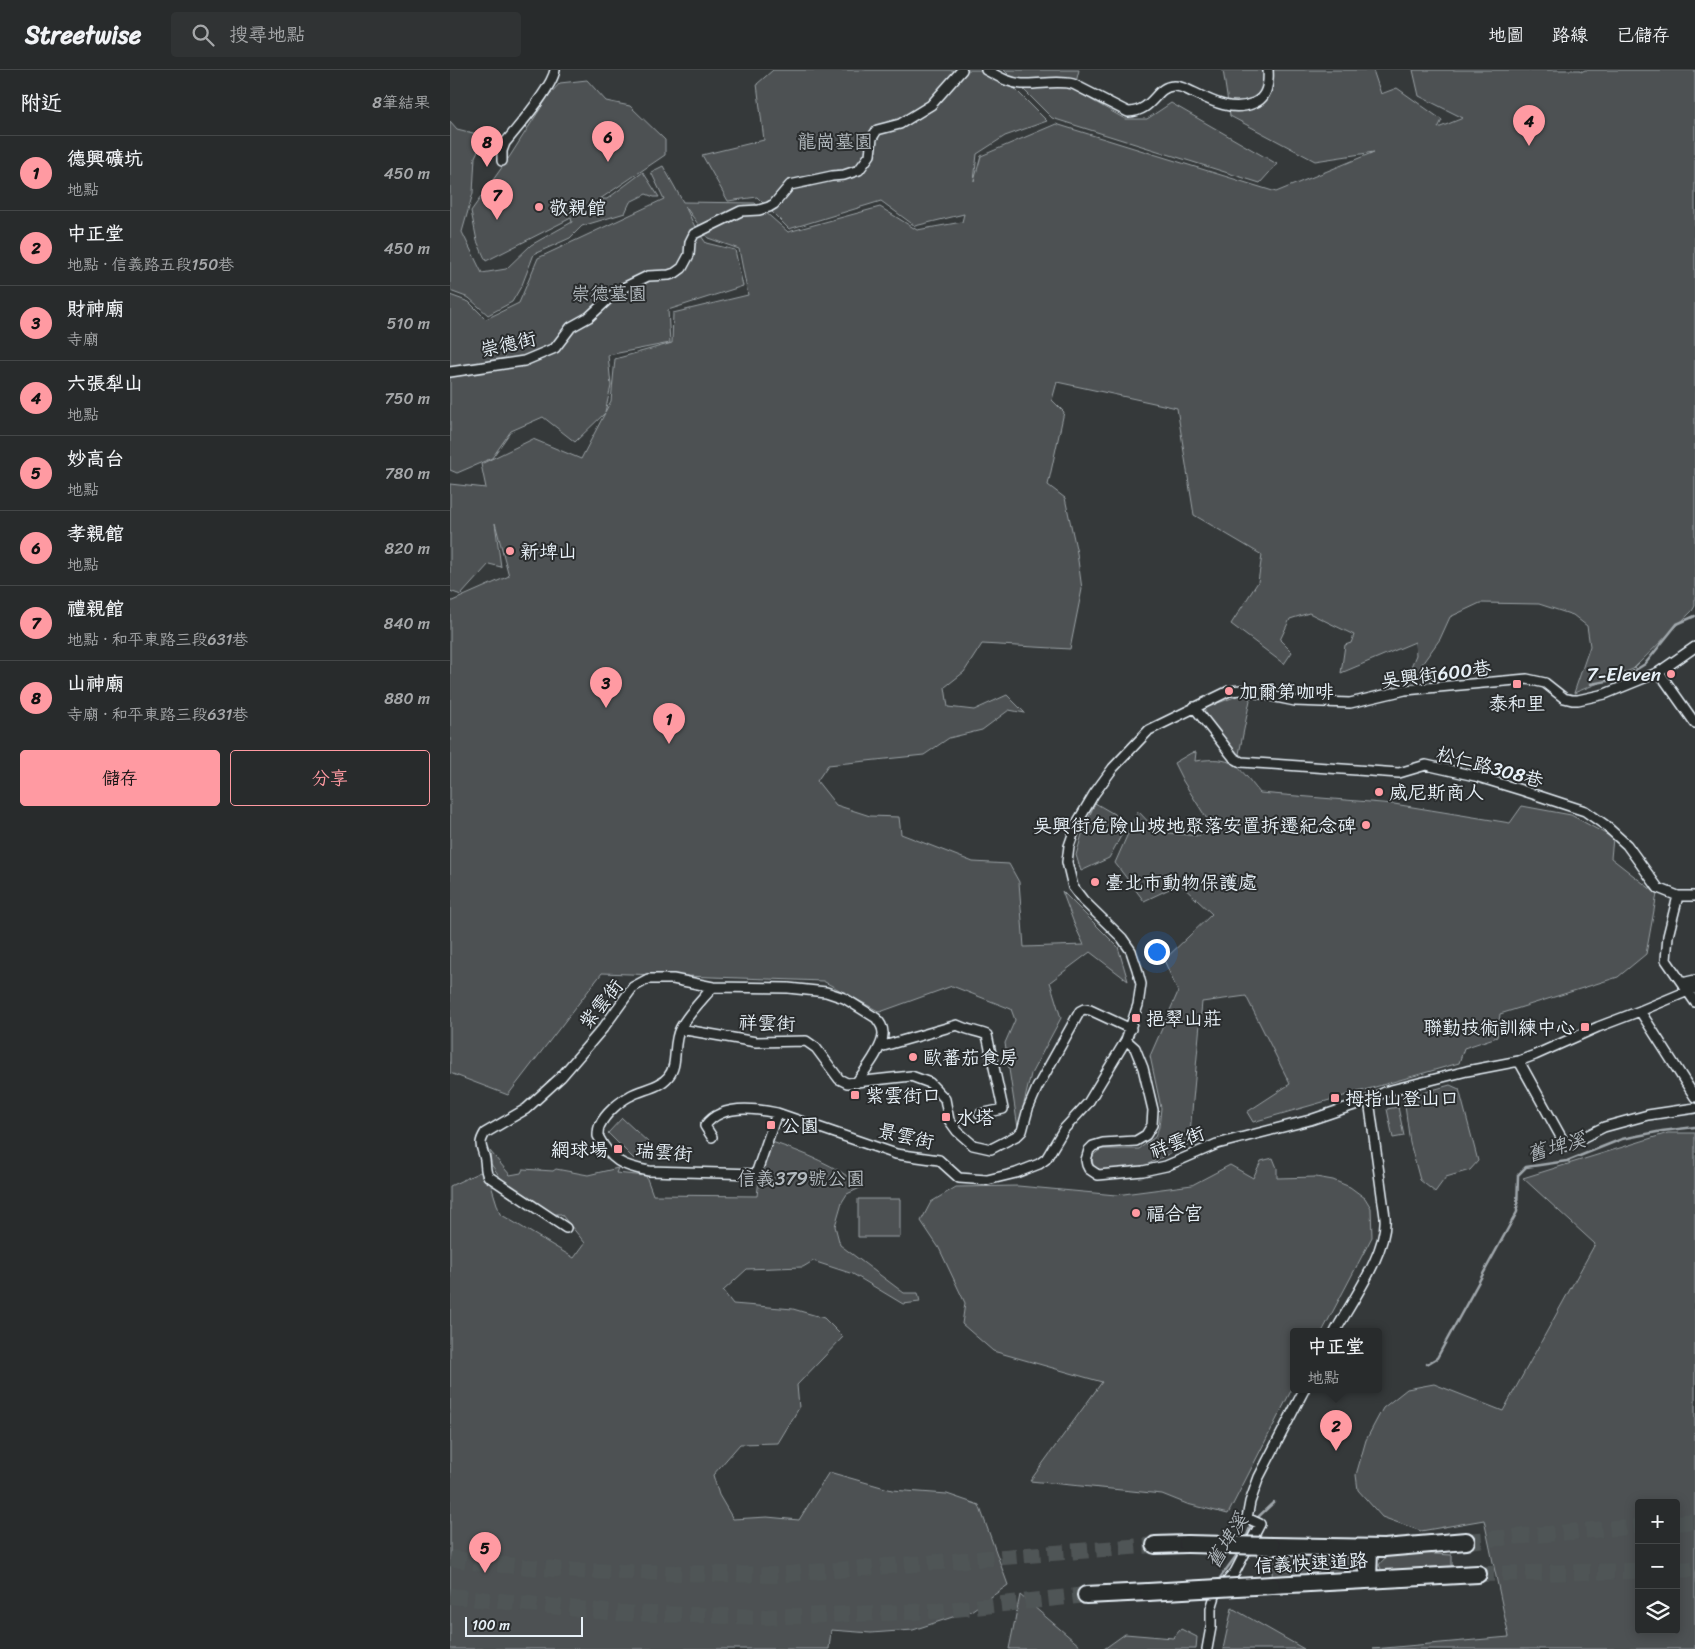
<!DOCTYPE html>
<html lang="zh-TW">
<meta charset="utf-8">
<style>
:root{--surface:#282b2c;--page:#303334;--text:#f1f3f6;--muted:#a5a7a9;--line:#444748;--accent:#ff9aa2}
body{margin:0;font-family:Sriracha,"LXGW WenKai TC",sans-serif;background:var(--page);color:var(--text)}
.controls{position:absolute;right:15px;bottom:15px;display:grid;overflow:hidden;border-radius:5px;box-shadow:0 2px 12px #0003}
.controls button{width:45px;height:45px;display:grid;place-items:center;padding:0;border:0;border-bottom:1px solid var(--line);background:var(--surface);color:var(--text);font:25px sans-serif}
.scale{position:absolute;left:15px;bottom:12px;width:118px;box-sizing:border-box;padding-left:5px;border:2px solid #e8f1f8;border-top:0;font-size:14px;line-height:18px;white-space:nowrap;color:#e8f1f8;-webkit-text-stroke:4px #2a2d2e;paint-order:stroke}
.you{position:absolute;left:706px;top:881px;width:18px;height:18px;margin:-12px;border:4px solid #fff;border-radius:50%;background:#1a73e8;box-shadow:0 0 0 8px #1a73e833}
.badge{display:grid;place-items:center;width:32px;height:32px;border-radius:50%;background:var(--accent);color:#111;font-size:16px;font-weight:700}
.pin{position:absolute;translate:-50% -41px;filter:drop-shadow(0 1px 2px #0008)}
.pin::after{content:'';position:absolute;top:26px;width:18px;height:15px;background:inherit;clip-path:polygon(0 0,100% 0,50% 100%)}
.popup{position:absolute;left:840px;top:1258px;width:92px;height:65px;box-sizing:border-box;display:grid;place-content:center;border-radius:5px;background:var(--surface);filter:drop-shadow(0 1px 4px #0005);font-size:16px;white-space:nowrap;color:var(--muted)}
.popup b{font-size:19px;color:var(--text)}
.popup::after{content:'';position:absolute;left:50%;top:100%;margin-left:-10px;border:10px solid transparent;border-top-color:var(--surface)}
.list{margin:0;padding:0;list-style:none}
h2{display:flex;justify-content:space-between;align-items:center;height:65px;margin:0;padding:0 20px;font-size:21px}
h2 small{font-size:16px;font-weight:400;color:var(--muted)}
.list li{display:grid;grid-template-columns:32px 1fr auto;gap:15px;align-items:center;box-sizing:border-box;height:75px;padding:0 20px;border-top:1px solid var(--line)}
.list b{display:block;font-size:19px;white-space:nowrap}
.list p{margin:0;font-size:16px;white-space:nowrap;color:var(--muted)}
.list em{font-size:16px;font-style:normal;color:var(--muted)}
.actions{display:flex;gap:10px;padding:15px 20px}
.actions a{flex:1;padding:11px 0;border:1px solid var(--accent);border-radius:5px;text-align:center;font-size:18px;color:var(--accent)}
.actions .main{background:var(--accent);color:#111}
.icon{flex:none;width:28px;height:28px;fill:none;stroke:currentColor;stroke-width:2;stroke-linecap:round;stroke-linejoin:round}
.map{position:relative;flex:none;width:1245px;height:1579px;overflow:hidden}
header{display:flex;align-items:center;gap:30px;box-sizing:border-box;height:70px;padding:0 25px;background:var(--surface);border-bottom:1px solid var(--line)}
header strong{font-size:24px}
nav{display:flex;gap:28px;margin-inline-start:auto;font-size:18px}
.search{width:350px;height:45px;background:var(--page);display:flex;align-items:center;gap:12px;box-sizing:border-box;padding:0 18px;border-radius:5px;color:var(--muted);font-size:19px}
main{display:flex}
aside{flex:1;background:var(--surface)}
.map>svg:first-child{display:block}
.green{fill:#4d5152;stroke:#9aa1a5;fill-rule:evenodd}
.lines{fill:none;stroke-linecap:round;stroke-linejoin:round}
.stream{stroke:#a0a7ac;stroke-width:2.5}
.highway-tunnel{stroke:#505556;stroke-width:16;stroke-dasharray:16 8;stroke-linecap:butt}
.street-casing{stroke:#e8f1f8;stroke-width:12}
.highway-casing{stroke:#e8f1f8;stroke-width:20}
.street{stroke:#2a2d2e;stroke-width:9}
.highway{stroke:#2a2d2e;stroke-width:16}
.highway-bridge-casing{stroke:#e8f1f8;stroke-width:20;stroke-linecap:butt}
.highway-bridge{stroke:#2a2d2e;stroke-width:16}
.poi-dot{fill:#ff9aa2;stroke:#2a2d2e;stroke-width:2}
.labels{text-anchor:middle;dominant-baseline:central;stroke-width:4;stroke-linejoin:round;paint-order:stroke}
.park-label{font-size:19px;fill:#b2b9be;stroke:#2a2d2e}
.poi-label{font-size:19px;fill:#e8f1f8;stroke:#2a2d2e;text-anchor:start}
.street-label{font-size:19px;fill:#e8f1f8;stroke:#2a2d2e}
.water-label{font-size:20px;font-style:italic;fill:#acb3b8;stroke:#2a2d2e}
</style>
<header>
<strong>Streetwise</strong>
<div class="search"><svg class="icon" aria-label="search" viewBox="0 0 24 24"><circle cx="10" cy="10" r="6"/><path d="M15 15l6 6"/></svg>搜尋地點</div>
<nav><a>地圖</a><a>路線</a><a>已儲存</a></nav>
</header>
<main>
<aside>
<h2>附近<small>8筆結果</small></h2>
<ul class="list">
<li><span class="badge">1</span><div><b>德興礦坑</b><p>地點</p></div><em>450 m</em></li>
<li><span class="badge">2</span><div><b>中正堂</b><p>地點 · 信義路五段150巷</p></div><em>450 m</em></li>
<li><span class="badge">3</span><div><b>財神廟</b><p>寺廟</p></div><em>510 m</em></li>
<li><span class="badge">4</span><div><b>六張犁山</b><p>地點</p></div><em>750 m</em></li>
<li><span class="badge">5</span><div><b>妙高台</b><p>地點</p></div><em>780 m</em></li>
<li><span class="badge">6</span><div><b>孝親館</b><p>地點</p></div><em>820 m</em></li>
<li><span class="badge">7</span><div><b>禮親館</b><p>地點 · 和平東路三段631巷</p></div><em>840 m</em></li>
<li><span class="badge">8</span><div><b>山神廟</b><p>寺廟 · 和平東路三段631巷</p></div><em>880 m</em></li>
</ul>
<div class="actions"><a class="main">儲存</a><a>分享</a></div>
</aside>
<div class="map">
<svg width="1245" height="1579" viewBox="0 0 1245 1579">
<rect width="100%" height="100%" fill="#35393a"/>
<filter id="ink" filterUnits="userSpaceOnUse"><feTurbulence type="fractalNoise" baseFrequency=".02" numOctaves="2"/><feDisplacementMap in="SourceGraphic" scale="10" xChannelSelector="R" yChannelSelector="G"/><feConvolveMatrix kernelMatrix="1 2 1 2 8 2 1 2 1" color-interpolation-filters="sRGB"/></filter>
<g filter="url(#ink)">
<!-- green -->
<path class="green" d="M323 0H546L597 51 555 66 527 84 524 111 531 86 606 54 826 122 924 82 865 91 780 46 773 0H923L931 24 947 18 992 50 988 58 1013 48 969 26 963 0H1131V2L1135 0H1245V536L1242 541 1183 599 1124 623 1140 576 1137 556 1123 545 1089 534 1030 533 1000 547 990 569 972 594 963 617 953 615 966 585 965 572 891 603 895 575 901 573 904 565 859 543 840 549 830 570 842 582 834 594 781 554 808 512 812 485 744 445 727 338 607 312 602 330 614 342 598 415 615 428 627 483 632 519 620 579 532 574 514 602 495 617 498 637 524 640 557 625 575 643 559 640 532 660 499 668 474 685 378 695 367 711 386 735 420 746 449 747 451 764 523 792 559 794 569 812 574 877 634 875 625 856 612 821 668 877 678 911 640 882 600 912 611 948 581 1004 568 1058 555 973 565 950 561 939 502 916 430 942 373 911 152 903 58 1025 0 1003V532L59 506 45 453 51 497 39 494 11 525 0 521V414L36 418 31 394 83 369 131 389 155 343 125 372 93 347 61 361 42 388 7 403 0 400V225L19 232 36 249 69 233 88 188 214 129 201 102 213 96 233 132 305 133 338 162 430 137 467 160 512 152 514 144 465 156 431 131 339 159 307 127 278 131 252 85 314 70 307 14ZM235 136 258 168 289 179 298 225 223 243 222 273 165 289 161 331 155 342 161 316 158 285 220 273 218 240 293 216 285 180 256 173 246 159Z
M554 0H629L624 20 675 49H697L721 33 827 94 810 113 602 48Z
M137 10 156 31 180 36 215 70V85L150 129H157L193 102 209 127H204L196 124 180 132 175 143 132 156 120 168 84 184 72 215 62 232 38 245 19 228 0 221V51L7 59 35 66 25 87 23 123 12 162 32 203 56 199 81 175 122 152 121 148 36 191 27 171 21 141 60 86 99 25 110 13Z
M790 625H797L800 630 789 684H784L749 640Z
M746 682 745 691C785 686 786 694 810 723L944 734 1060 753 1072 736 1121 745 1163 768 1161 788 1207 824 1196 884 1168 907 1050 944 1047 967 1014 978 1009 993 803 1052 797 1042 840 1014 796 926 752 932 739 1074 688 1099 647 1102 643 1095 642 1086 651 1079H689L705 1067 709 1057 711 1038 700 986 728 922 714 890 762 844 730 814 694 831 665 793 688 741 708 762 749 766 762 757 733 711 724 693 741 683Z
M645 733 671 748V766L659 788 631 801 626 785 633 761Z
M1000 1015 1009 1019 1028 1091 1020 1100 996 1107 985 1122 970 1110 960 1073 954 1028Z
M948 1037 954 1066 943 1068 937 1039Z
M172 1048 199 1073 184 1089 158 1063Z
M1218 1063H1245V1579H923L1059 1567 1034 1450 971 1461 932 1447 908 1420 906 1405 916 1370 933 1338 957 1319 984 1314 1053 1341 1145 1174 1073 1108ZM1189 1433H1226V1560H1189Z
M322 1072C354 1083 386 1095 412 1117L397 1124 392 1132 385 1156 390 1175 454 1223H468L470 1232 453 1234 403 1204 363 1191 353 1197 297 1199 273 1221 283 1234 343 1239 374 1248 393 1267 347 1315 349 1338 328 1373 290 1374 263 1405 269 1425 283 1449 317 1447 349 1450 379 1402 442 1420 497 1424 529 1435 558 1515 521 1541 463 1560 421 1563 381 1560 379 1579H0V1116L30 1102 40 1112 50 1144 124 1188 135 1173 111 1144H101L80 1131 52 1110 41 1094 40 1081 60 1105 71 1103 73 1099 103 1101 106 1099 138 1105 168 1098 166 1103 196 1106 203 1125 307 1126 309 1109Z
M823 1088 827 1098V1108L866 1107 883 1110 900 1117 915 1128 921 1138 922 1167 872 1262H844L843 1317 778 1444 737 1434 712 1424 580 1411 652 1312 543 1281 512 1254 515 1233 489 1178 471 1151 481 1132 506 1117 568 1116 666 1125 742 1115 780 1095 803 1108 811 1091Z
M408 1129H450V1167H408Z
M968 1483 1002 1485V1500L941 1503 932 1501 929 1495C939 1480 952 1484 968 1483Z
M861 1484 899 1486 908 1491 909 1496 908 1503 896 1507H822L823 1487Z
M570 1525 630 1576 626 1579H559Z
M782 1538 854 1579H773Z
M731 1559 747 1567 746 1579H654L675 1564 723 1568Z"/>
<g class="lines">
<!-- stream -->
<path class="stream" d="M1141 614 1173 608 1195 594 1227 554 1245 546
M977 1294 987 1288 1067 1142 1068 1105 1076 1097 1117 1091 1172 1069 1212 1061 1245 1057
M806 1449 824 1432
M796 1468 802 1452
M767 1512 789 1482"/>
<!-- highway-tunnel -->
<path class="highway-tunnel" d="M1226 1453 1245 1451
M1016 1471 1189 1456
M0 1488 30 1493 128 1501 324 1505 705 1475
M1226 1500 1245 1499
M1028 1504 1189 1501
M0 1526 168 1543 316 1547 488 1541 636 1525"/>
<defs>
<path id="street" d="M536 0C548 6 558 13 572 14 589 15 606 10 623 14L678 42C704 41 705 17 723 16 731 15 737 20 745 23 763 32 783 42 804 33 817 28 819 13 818 0
M52 91V81L55 73C68 57 102 18 105 0
M0 302 74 291 105 278 121 257 139 247 167 221 198 206 219 205 225 203 232 198 239 185 240 172 244 164 291 141 309 140 319 137 324 134 340 115 382 106 394 105 409 100 420 85 422 68 427 60 450 54 481 35 512 0
M1209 602 1245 653
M744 637 784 688 791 692 949 703 976 695 1025 706 1071 720 1135 741 1155 755 1177 775 1208 818 1228 826H1245
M1228 826 1218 866 1216 890 1245 932
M1232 913 1245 910
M263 917C253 929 237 945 230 959 222 974 229 995 218 1007 209 1018 192 1019 180 1026 170 1031 155 1044 150 1055 148 1058 148 1063 148 1066 161 1091 172 1096 199 1101L306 1104 327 1043
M1190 941 1245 1027
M230 959 306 972 356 971 366 978 389 1009 397 1013 461 1006 480 1013 495 1029 499 1050 507 1061 523 1075 541 1079 568 1065 572 1061 578 1039 587 1018 630 941 634 939 640 940 681 959
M676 970 685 978 693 998 703 1040 702 1055 696 1065 686 1071 653 1073 643 1076 639 1080 636 1090 637 1095 639 1099 648 1105 693 1101 716 1096 767 1074 860 1050 919 1030 937 1021 1017 1001 1069 991 1085 985 1148 957 1190 941 1238 921 1245 919
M430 977 507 955C517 960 527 961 537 965L553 1039 530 1044
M1069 991 1116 1076 1154 1057 1198 1045 1245 1038
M262 1067 255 1056C270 1034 304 1038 327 1043L446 1084 489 1090 509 1108 537 1110 566 1103 589 1094 596 1089 614 1059 638 1033 644 1023 676 970 688 935 691 914 687 899 681 881 672 868 633 830 623 817 617 792 619 776 627 753 644 724 663 698 699 660 779 621 792 620 845 631 900 633 955 620 1077 609 1095 613 1114 628 1122 630H1128L1155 624 1209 602 1245 577
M116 1158 38 1106C35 1101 36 1096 35 1090 33 1077 27 1076 35 1063L76 1039 111 1007 154 957 183 917 198 909H223L263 917 338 918 376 922 394 928 426 948C430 953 433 957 433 963 434 977 414 1002 406 1013
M885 1262C901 1232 938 1182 935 1147L919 1030
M757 1579 761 1557V1539L765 1526 785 1502 810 1454 797 1448 800 1432 809 1407 854 1320"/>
<path id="highway" d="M705 1475 737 1474
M822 1476 934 1478 1016 1471
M918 1510 919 1478
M822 1515 1028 1504
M636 1525 698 1522"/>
</defs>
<!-- street casing -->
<use href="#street" class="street-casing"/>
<!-- highway casing -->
<use href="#highway" class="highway-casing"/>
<!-- street -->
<use href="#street" class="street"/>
<!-- highway -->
<use href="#highway" class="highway"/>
<defs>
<path id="highway-bridge" d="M737 1474 822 1476
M698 1522 822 1515"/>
</defs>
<!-- highway-bridge casing -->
<use href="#highway-bridge" class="highway-bridge-casing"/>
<!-- highway-bridge -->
<use href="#highway-bridge" class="highway-bridge"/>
</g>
</g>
<!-- markers -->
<g class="poi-dot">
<circle cx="89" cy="137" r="5"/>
<circle cx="60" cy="481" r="5"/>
<circle cx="1221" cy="604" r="5"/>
<rect x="1062" y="609" width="10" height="10" rx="2.5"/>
<circle cx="779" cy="621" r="5"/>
<circle cx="929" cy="722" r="5"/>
<circle cx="916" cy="755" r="5"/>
<circle cx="645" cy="812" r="5"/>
<rect x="681" y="943" width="10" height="10" rx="2.5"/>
<rect x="1130" y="952" width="10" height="10" rx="2.5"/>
<circle cx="463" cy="987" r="5"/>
<rect x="400" y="1020" width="10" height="10" rx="2.5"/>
<rect x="880" y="1023" width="10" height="10" rx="2.5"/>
<rect x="491" y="1042" width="10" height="10" rx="2.5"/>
<rect x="316" y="1050" width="10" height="10" rx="2.5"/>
<rect x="163" y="1074" width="10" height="10" rx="2.5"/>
<circle cx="686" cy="1143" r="5"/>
</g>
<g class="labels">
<!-- park labels -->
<g class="park-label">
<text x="385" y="71">龍崗墓園</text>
<text x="159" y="223">崇德墓園</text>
<text x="351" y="1108">信義379號公園</text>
</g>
<!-- poi labels -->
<g class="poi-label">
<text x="99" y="137">敬親館</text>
<text x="70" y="481">新埤山</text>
<text x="1211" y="604" text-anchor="end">7-Eleven</text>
<text x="789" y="621">加爾第咖啡</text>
<text x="1067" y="633" text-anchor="middle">泰和里</text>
<text x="939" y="722">威尼斯商人</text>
<text x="906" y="755" text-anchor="end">吳興街危險山坡地聚落安置拆遷紀念碑</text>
<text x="655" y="812">臺北市動物保護處</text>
<text x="696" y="948">挹翠山莊</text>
<text x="1125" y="957" text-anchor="end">聯勤技術訓練中心</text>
<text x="473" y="987">歐蕃茄食房</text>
<text x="415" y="1025">紫雲街口</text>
<text x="895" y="1028">拇指山登山口</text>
<text x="506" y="1047">水塔</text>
<text x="331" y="1055">公園</text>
<text x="158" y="1079" text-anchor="end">網球場</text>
<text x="696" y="1143">福合宮</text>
</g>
<!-- street labels -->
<g class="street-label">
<text transform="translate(58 274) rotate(-13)">崇德街</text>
<text transform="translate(986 604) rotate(-7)">吳興街600巷</text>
<text transform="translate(1040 697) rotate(15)">松仁路308巷</text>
<text transform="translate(151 934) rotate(-51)">紫雲街</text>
<text transform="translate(317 953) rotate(2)">祥雲街</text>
<text transform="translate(456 1066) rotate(13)">景雲街</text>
<text transform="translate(727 1072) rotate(-21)">祥雲街</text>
<text transform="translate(214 1082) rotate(5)">瑞雲街</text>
<text transform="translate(861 1493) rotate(-3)">信義快速道路</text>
</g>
<!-- water labels -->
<g class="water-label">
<text transform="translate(1106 1077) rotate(-16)">舊埤溪</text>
<text transform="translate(777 1471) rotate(-58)">舊埤溪</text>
</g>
</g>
</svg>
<div class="controls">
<button>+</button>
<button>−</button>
<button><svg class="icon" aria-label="layers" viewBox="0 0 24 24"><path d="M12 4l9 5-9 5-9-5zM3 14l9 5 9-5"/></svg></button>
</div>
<div class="scale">100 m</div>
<div class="you"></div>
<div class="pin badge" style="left:219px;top:674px">1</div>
<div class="pin badge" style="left:886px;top:1381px">2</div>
<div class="popup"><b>中正堂</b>地點</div>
<div class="pin badge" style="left:156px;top:638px">3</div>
<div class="pin badge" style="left:1079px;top:76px">4</div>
<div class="pin badge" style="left:35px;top:1503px">5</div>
<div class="pin badge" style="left:158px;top:92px">6</div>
<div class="pin badge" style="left:47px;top:150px">7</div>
<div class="pin badge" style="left:37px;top:97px">8</div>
</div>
</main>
